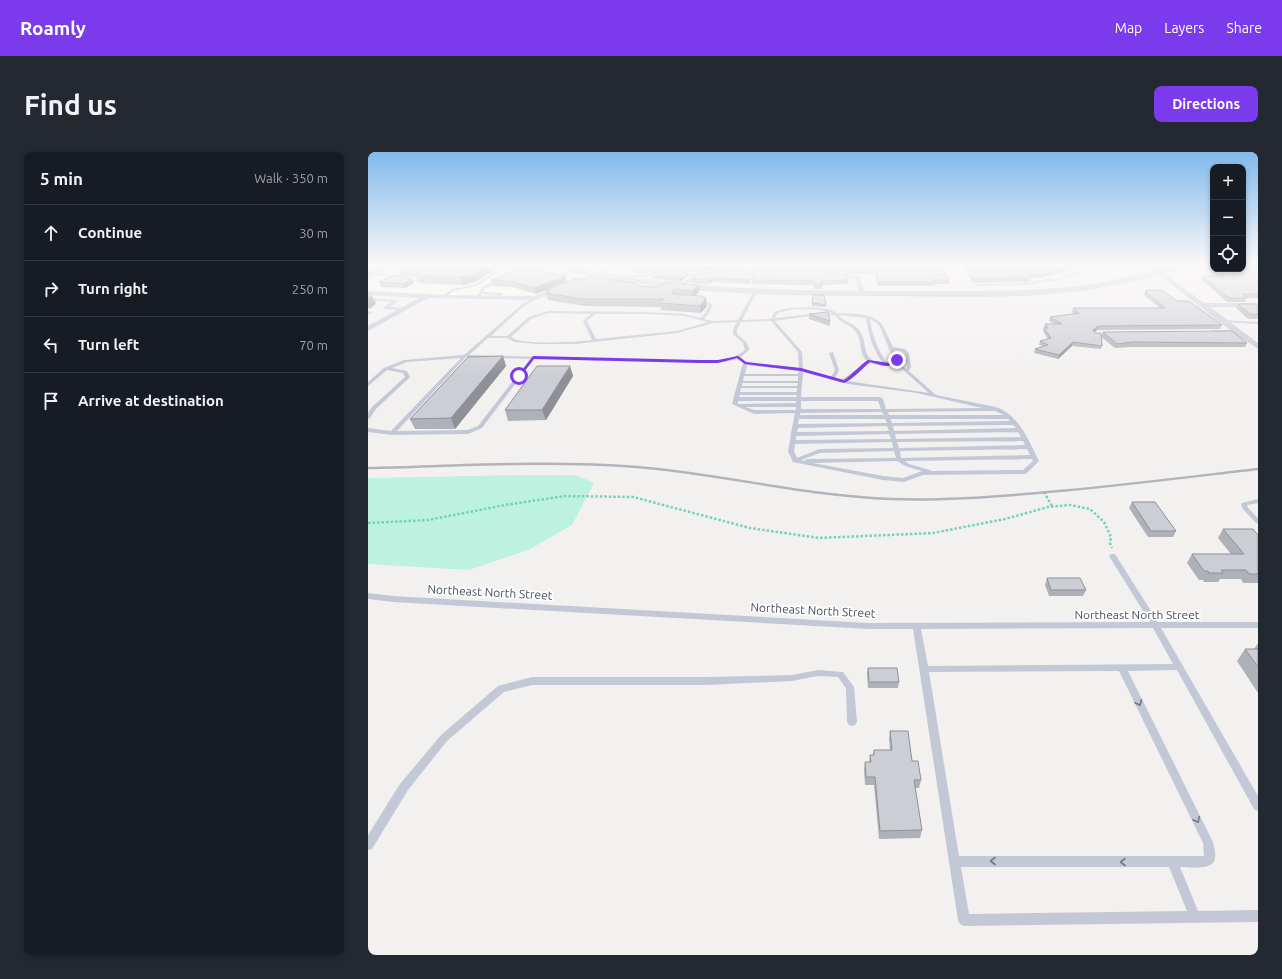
<!DOCTYPE html>
<meta charset="utf-8">
<style>
:root{--surface:#171b24;--page:#242831;--text:#f1f3f6;--muted:#9ea1a6;--line:#363941;--accent:#7c3aed}
body{margin:0;font-family:Ubuntu,sans-serif;background:var(--page);color:var(--text)}
.controls{position:absolute;right:12px;top:12px;display:grid;overflow:hidden;border-radius:8px;box-shadow:0 2px 6px #0003}
.controls button{width:36px;height:36px;display:grid;place-items:center;padding:0;border:0;border-bottom:1px solid var(--line);background:var(--surface);color:var(--text);font:20px sans-serif}
.stop{position:absolute;width:12px;height:12px;margin:-9px;border:3px solid #7c3aed;border-radius:50%;background:#fff}
.stop.end{background:#7c3aed;border-color:#fff;box-shadow:0 1px 4px #0008}
.list{margin:0;padding:0;list-style:none}
h2{display:flex;justify-content:space-between;align-items:center;height:52px;margin:0;padding:0 16px;font-size:17px}
h2 small{font-size:13px;font-weight:400;color:var(--muted)}
.list li{display:grid;grid-template-columns:26px 1fr auto;gap:12px;align-items:center;box-sizing:border-box;height:56px;padding:0 16px;border-top:1px solid var(--line)}
.list b{display:block;font-size:15px;white-space:nowrap}
.list em{font-size:13px;font-style:normal;color:var(--muted)}
.icon{flex:none;width:22px;height:22px;fill:none;stroke:currentColor;stroke-width:2;stroke-linecap:round;stroke-linejoin:round}
.map{position:relative;flex:none;width:890px;height:803px;overflow:hidden;border-radius:8px}
header{display:flex;align-items:center;gap:24px;box-sizing:border-box;height:56px;padding:0 20px;background:var(--accent);color:#fff}
header strong{font-size:19px}
nav{display:flex;gap:22px;margin-inline-start:auto;font-size:14px}
.intro{display:flex;align-items:center;justify-content:space-between;box-sizing:border-box;height:96px;padding:0 24px}
h1{margin:0;font-size:28px}
.button{padding:10px 18px;border-radius:8px;background:var(--accent);color:#fff;font-size:14px;font-weight:700}
main{display:flex;gap:24px;padding:0 24px}
aside{flex:1;background:var(--surface);border-radius:8px;box-shadow:0 2px 6px #0003}
.map>svg:first-child{display:block}
.commercial{fill:#fdfce9}
.green{fill:#bcf2df}
.lines{fill:none;stroke-linecap:round;stroke-linejoin:round}
.path{stroke:#72d3bb;stroke-width:2.5;stroke-dasharray:2.5 2;stroke-linecap:butt}
.service{fill:#c3c8d6;fill-rule:evenodd}
.minor{fill:#c3c8d6;fill-rule:evenodd}
.tertiary{fill:#c3c8d6;fill-rule:evenodd}
.secondary{fill:#c1c7da;fill-rule:evenodd}
.rail{stroke:#b2b3bb;stroke-width:2.5}
.wall{fill:#afb1b8}
.shaded-wall{fill:#8f9096}
.building{fill:#ccced6;stroke:#8f9096}
.oneway{stroke:#727889}
.route{fill:#7c3aed}
.labels{text-anchor:middle;dominant-baseline:central;stroke-width:3.5;stroke-linejoin:round;paint-order:stroke}
.street-label{font-size:12px;fill:#474d5f;stroke:#fff}
</style>
<header>
<strong>Roamly</strong>
<nav><a>Map</a><a>Layers</a><a>Share</a></nav>
</header>
<div class="intro"><h1>Find us</h1><a class="button">Directions</a></div>
<main>
<aside>
<h2>5 min<small>Walk · 350 m</small></h2>
<ul class="list">
<li><svg class="icon" aria-label="ahead" viewBox="0 0 24 24"><path d="M12 20V5M6 11l6-6 6 6"/></svg><div><b>Continue</b></div><em>30 m</em></li>
<li><svg class="icon" aria-label="right" viewBox="0 0 24 24"><path d="M7 20v-9h11M14 6l5 5-5 5"/></svg><div><b>Turn right</b></div><em>250 m</em></li>
<li><svg class="icon" aria-label="left" viewBox="0 0 24 24"><path d="M17 20v-9H6M10 6l-5 5 5 5"/></svg><div><b>Turn left</b></div><em>70 m</em></li>
<li><svg class="icon" aria-label="arrive" viewBox="0 0 24 24"><path d="M6 21V4h12l-3 4 3 4H6"/></svg><div><b>Arrive at destination</b></div></li>
</ul>
</aside>
<div class="map">
<svg width="890" height="803" viewBox="0 0 890 803">
<rect width="100%" height="100%" fill="#f3f0f0"/>
<!-- commercial -->
<path class="commercial" d="M37 112H167L212 125 157 144 83 143 0 138V130Z"/>
<!-- green -->
<path class="green" d="M155 323H208L226 331 204 373 160 398 101 418 0 412V326Z"/>
<g class="lines">
<!-- path -->
<path class="path" d="M676 340 684 354
M0 371 60 368 137 353 197 344 265 345 382 376 451 386 565 381 637 367 680 355 702 353 722 357 736 370 743 385 742 391 744 396"/>
<!-- service -->
<path class="service" d="M139 112H143L109 134 86 139 76 146 73 145 84 137 107 132Z
M179 112 183 113 155 121 153 120Z
M256 112 279 115 285 119 281 125H262L250 128V126L262 123H279L281 119 278 117 257 114Z
M318 112 324 113 335 122 332 123Z
M683 112C693 112 701 119 711 120 719 120 733 112 743 112L688 129H679L661 133 609 134 607 133 609 132 661 131 679 127H688L708 121Z
M205 118 206 120 193 124 182 123 193 122Z
M295 118 329 122 331 123 329 124 296 120 277 132 274 131Z
M5 120 49 128 56 124 59 125 50 130 4 122Z
M131 127 134 128 116 137 115 140 135 141 132 146 129 145 131 143 113 142 111 146H109L114 135Z
M387 139 389 140 374 168 403 167 406 160 419 156 444 155 461 157 469 161 491 162 504 165 511 169 515 174 525 195 537 197 541 201 543 215 541 219 543 221 568 243 628 255C651 263 661 289 671 309L659 321 657 322 555 323 536 330 515 328 425 310 420 299 423 283 422 282 423 281 427 261 386 262 364 252 375 211 369 207 357 210 332 211 166 207 114 276 100 282 24 283 0 280V276L23 279 93 206 39 210 24 216 39 219 42 225 8 257 2 266 0 267V261L4 255 37 225 35 221 19 218 0 234V230L16 216 36 208 96 203 153 153 167 145 170 146 155 155 123 184H139L161 165 180 159 280 160 316 162 333 166 337 161 341 153 328 150 327 149 329 148 345 152 341 161 336 167 345 169 370 168 385 140ZM427 157 452 158 464 161 442 162 407 166 409 162 413 160ZM180 161 223 162 215 169 224 188C207 190 156 194 143 185L163 167ZM227 162H280L316 164 340 170 309 179 228 187 219 169ZM467 163C472 171 482 172 487 179 495 188 490 201 499 209L474 228 467 226 471 218 465 200 461 201 467 218 463 225 435 217 434 200 407 169 442 164ZM471 163 498 166C500 182 505 198 515 211 489 208 503 189 489 176 484 170 475 170 471 163ZM502 167 509 171 512 175 524 204 529 212H520C510 199 504 184 502 167ZM403 169 430 200 431 216 378 210 373 205 381 198C381 190 374 187 369 182V177L373 170ZM369 170 365 177V182L375 191 377 198C364 209 348 208 332 209L101 203 120 186H139L146 190 169 192H207L309 181 345 171ZM526 198 534 199 537 202 539 215 538 217 531 209ZM98 205 162 207 110 274 99 278 29 279ZM502 211 513 214H531L561 241 479 229ZM379 213 431 219 430 222H377ZM435 220 480 232 549 241 614 256 518 257 515 247 512 245H433ZM376 224H430V229H375ZM374 231H430L429 234H374ZM373 236H429V240H372ZM372 243H429L428 245H371ZM370 249H428V251L371 252 370 251ZM433 249H510L513 257H433ZM377 255H428V258H387ZM627 259 636 263H521L520 260ZM514 260 516 263H432V261ZM431 267H517L519 271 430 272ZM522 267H640L642 269 524 271ZM645 273 648 276 526 279 525 274ZM519 274 521 279 429 280 430 276ZM650 280 653 285 528 287 527 282ZM521 282 523 287 428 288V284ZM655 289 657 293 531 296 529 290ZM524 290 525 296 451 297 429 306 426 299 427 292ZM659 297 662 303 533 306 532 299ZM526 299 528 306 439 307 436 309 433 308 452 301ZM664 307 665 309 655 318 563 319 562 318 541 312 537 309ZM529 309 537 314 554 319 535 326 515 324 445 311Z
M0 146 29 148V150L21 155 37 156 39 157 37 158 16 157V155L24 150 0 148Z
M0 159 5 160 0 163Z
M857 168 890 170V172L856 170 855 169Z
M890 347V351L879 353 880 356 890 366V372L888 371 875 357 873 352 874 351Z
M743 402H747L790 470H890V476H793L890 644V659L886 657 809 518 760 519 845 690C846 695 848 701 847 706 846 719 820 715 812 715L830 759 890 758V770L596 774 592 772 590 768 545 477H500L25 450 0 447V441L25 444 500 471 782 470 741 404ZM785 476 805 512 560 514 553 477ZM751 519 835 691 836 704H591L561 520ZM593 715H801L819 759 601 762Z
M450 518 475 520 486 535 489 570 487 573 484 574 481 573 479 570 478 536 470 525 450 524 424 529 339 533H164L136 540 79 589 40 638 4 697 0 698V683L32 632 73 583 130 534 164 525H339L424 523Z"/>
<!-- minor -->
<path class="minor" d="M251 112H261L168 148 60 146 0 179V174L51 146 0 143V139L75 143 167 144Z
M352 118 354 119V121L332 124 312 136 307 135 327 122Z
M449 118 492 124 497 141 492 142 487 127 447 121 446 120Z
M790 120H794L836 151H890V155H842L890 191V197L868 182H845V178H862L790 122Z"/>
<!-- tertiary -->
<path class="tertiary" d="M776 112H786L796 121 792 123Z"/>
<!-- secondary -->
<path class="secondary" d="M15 112H27L0 127V120Z
M175 112C201 112 228 120 254 124 279 128 305 131 330 133 420 140 511 139 600 139 644 139 687 138 730 131 765 125 800 112 835 112L773 128 715 139 658 144 601 145 409 143 332 139 256 130 217 123Z"/>
<!-- rail -->
<path class="rail" d="M0 316C90 314 180 308 269 315 354 322 438 344 523 347 576 349 628 345 680 340 750 334 820 325 890 317"/>
</g>
<!-- wall -->
<path class="wall" d="M274 112H320L325 116 326 120 295 117 284 123V117L280 114Z
M326 112H380L383 132 344 130 341 132 323 131V127L354 119V117H352L334 119Z
M387 112H572L581 128V132H567L566 134H510L507 122 480 121 442 116 440 117 480 128V132L454 133V137H446V133L385 132 384 128Z
M594 112H666L647 117 606 116H607L648 118 670 112H722L705 117 699 115 698 119 673 126H663L662 129 661 130 605 131Z
M890 112V146H878L877 150H859L833 127 835 124H850L841 118 843 114H845V117H875Z
M134 113 107 130 95 133 51 131 49 126 33 124 31 119Z
M264 113 278 116 279 120 278 122H267L264 117Z
M287 124H320L312 130 287 127Z
M44 127 46 131 37 136 13 135 11 130Z
M123 128 199 130 215 128 271 134 288 135 331 133V140L327 144 339 154 333 161 293 158V155L217 154 180 148 177 138 168 142 144 135 125 134Z
M778 138 809 149 854 173 852 177 729 178 726 180 733 184 735 180 879 191 877 195H764L747 196 733 185 734 194 733 197 704 194 690 207 666 201 667 197 675 194 671 193 672 189 680 187 675 179 677 172H687L681 169 682 165 706 162 704 160 705 156H792L776 143Z
M444 151 458 153V155L444 154Z
M870 152 890 154V167H880L868 156Z
M441 162 462 169V174L441 167Z
M135 204 138 214 87 277H47L42 267Z
M202 214 205 224 178 268 140 269 137 258Z
M764 350 808 379 805 385H780L761 356Z
M855 377 890 383V431H875L873 427H852L850 430H836L835 428H831L819 411 824 402H863L850 386Z
M679 426 718 438 715 444H681L677 433Z
M890 491V541L869 509 877 497H886Z
M500 516 531 530 530 536H500L499 522Z
M522 579 544 609 553 628 551 636H547L554 678 552 686 511 687 506 633H497L496 618 497 610H501L502 603H505L506 598H522L521 587Z"/>
<!-- shaded-wall -->
<path class="shaded-wall" d="M65 112H69L48 123 49 126 47 122Z
M121 112H134V113L107 130 95 133 92 125Z
M441 112H442V116L438 118V114Z
M652 112H666L647 117 648 113Z
M709 112H722L705 117 706 113Z
M295 113V117L284 123V119Z
M351 113 352 117 334 119V116Z
M699 115 698 119 673 126 674 122Z
M320 121V124L312 130V126Z
M198 124 199 130 168 142 166 136Z
M344 126V130L341 132V128Z
M44 127 46 131 37 136 35 132Z
M331 133V140L325 146 324 139Z
M4 144 8 152 1 157 0 155V146Z
M338 146 339 154 333 161 332 154Z
M730 174 729 178 724 182 725 178Z
M705 190 704 194 690 207 691 203Z
M135 204 138 214 87 277 83 266Z
M202 214 205 224 178 268 174 258Z"/>
<!-- building -->
<path class="building" d="M39 112H65L47 122 31 119 35 115Z
M68 112H121L104 123 92 125 48 123Z
M283 112H320L325 116 295 113 284 119 285 114Z
M330 112H380L383 128 344 126 341 128 323 127 332 122 354 119V114L351 113 334 116Z
M387 112H441L438 114 440 117 479 123 480 128 453 129 454 133H446L447 129 384 128Z
M449 112H572L581 128H566L567 130H510L507 118 480 117Z
M597 112H606L603 115 607 116 648 118 670 112H692L699 115 674 122H661L663 124 661 125 606 127Z
M626 112H652L648 113Z
M875 112H890V142H875L879 146H861L835 124H858L847 117H875Z
M264 113 278 116 277 118H266Z
M156 115 198 124 166 136 142 129 123 128Z
M296 118 320 121 312 126 287 124Z
M26 123 44 127 35 132 11 130Z
M221 125 267 131 271 134 288 135 298 130 331 133 324 139 306 137 304 141 306 142 333 144 338 146 332 154 292 151 296 147H215L178 141 182 139 177 138 209 126 215 128Z
M778 138H794L809 149H821L854 173 730 174 725 178 727 181H733L734 194 705 190 691 203 667 197 680 193 672 189 683 186 676 176H680L677 172H694L682 165 711 161 705 156H797L777 139H779Z
M0 141 2 142 4 144 0 146Z
M445 143H456L458 153 444 151Z
M870 152H887L890 154V162H882Z
M460 160 462 169 441 162Z
M864 179 879 191 765 190 749 192 735 180Z
M135 204 83 266 42 267 100 205Z
M169 214H202L174 258H137Z
M764 350H787L808 379H783Z
M855 377H885L890 383V422H881L878 418H853L855 421H841L840 419H836L824 402H876Z
M679 426H712L718 438H683Z
M877 497H890V515Z
M500 516H529L531 530H501Z
M522 579H540L544 609H550L553 628H546L554 678 512 679 507 625H498L497 610H503L502 603H506V598H524Z"/>
<!-- one-way arrows -->
<defs><path id="oneway-chevron" d="M-2-3.5L2.5 0L-2 3.5" fill="none" stroke-width="1.6" stroke-linecap="round" stroke-linejoin="round"/></defs>
<g class="oneway">
<use href="#oneway-chevron" transform="translate(771 551) rotate(65)"/>
<use href="#oneway-chevron" transform="translate(829 668) rotate(64)"/>
<use href="#oneway-chevron" transform="translate(625 709) rotate(-180)"/>
<use href="#oneway-chevron" transform="translate(755 710) rotate(-180)"/>
</g>
<!-- sky -->
<linearGradient id="sky" x2="0" y2="1"><stop stop-color="#81b9ec"/><stop offset="0.5" stop-color="#faf8f8"/><stop offset="1" stop-color="#faf8f8" stop-opacity="0"/></linearGradient>
<rect width="890" height="225" fill="url(#sky)"/>
<!-- route -->
<path class="route" d="M165 204 332 208H350L370 204 378 210 433 216 476 228C485 222 491 214 500 208L529 212 527 208 529 207 534 213 517 214 502 210C493 217 487 226 476 231L433 219 377 212 369 206 350 211H332L166 207 152 225H149Z"/>
<g class="labels">
<!-- street labels -->
<g class="street-label">
<text transform="translate(122 440) rotate(3)">Northeast North Street</text>
<text transform="translate(445 458) rotate(3)">Northeast North Street</text>
<text x="769" y="462">Northeast North Street</text>
</g>
</g>
</svg>
<div class="controls">
<button>+</button>
<button>−</button>
<button><svg class="icon" aria-label="locate" viewBox="0 0 24 24"><circle cx="12" cy="12" r="6"/><path d="M12 2v4M12 18v4M2 12h4M18 12h4"/></svg></button>
</div>
<div class="stop" style="left:151px;top:224px"></div>
<div class="stop end" style="left:529px;top:208px"></div>
</div>
</main>
